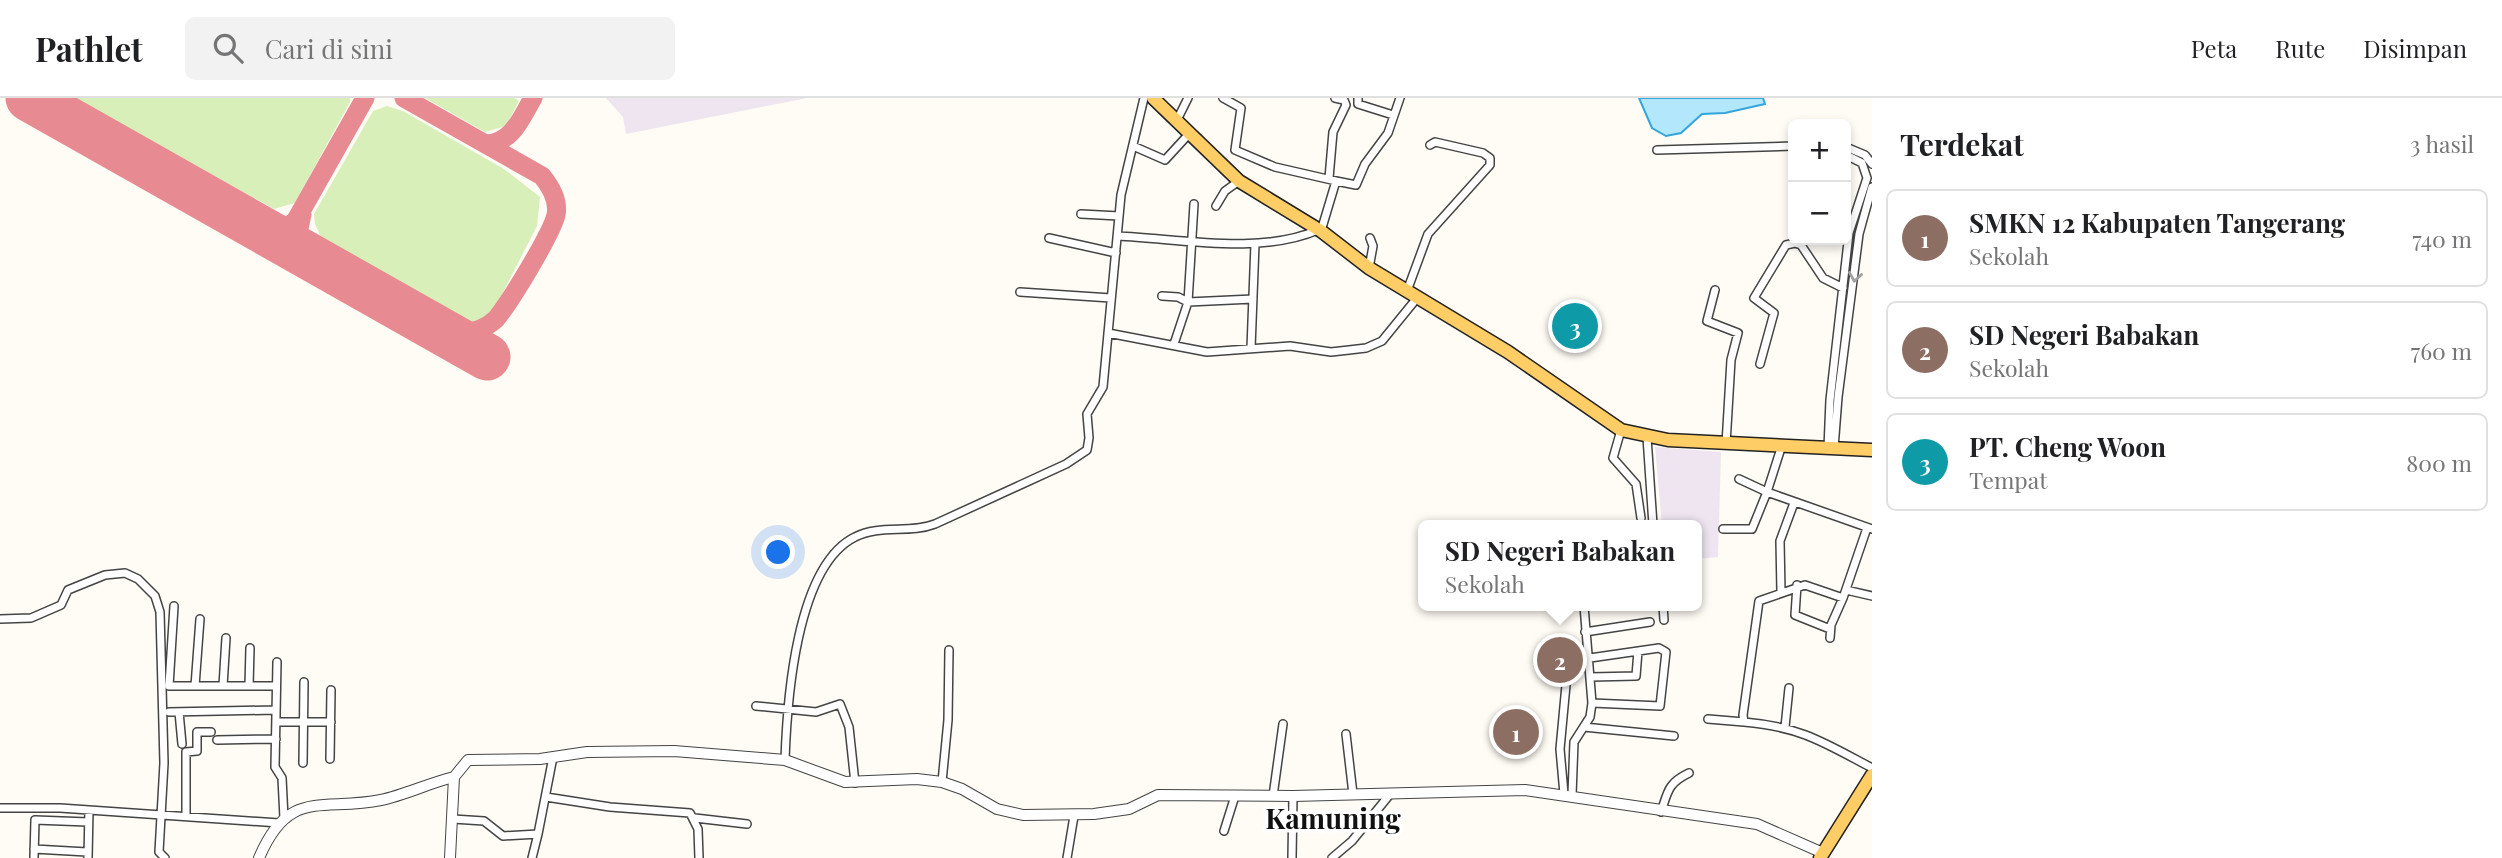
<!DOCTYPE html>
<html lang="id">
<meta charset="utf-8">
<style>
:root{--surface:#fff;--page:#f2f2f2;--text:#202124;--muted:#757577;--line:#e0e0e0;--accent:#1a73e8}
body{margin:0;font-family:"Playfair Display",serif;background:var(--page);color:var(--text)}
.controls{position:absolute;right:21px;top:21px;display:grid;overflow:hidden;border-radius:10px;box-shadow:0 4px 10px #0003}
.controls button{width:63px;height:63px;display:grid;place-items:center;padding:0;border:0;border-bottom:2px solid var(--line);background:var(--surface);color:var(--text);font:35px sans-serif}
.you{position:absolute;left:779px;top:455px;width:24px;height:24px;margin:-18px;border:5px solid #fff;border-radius:50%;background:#1a73e8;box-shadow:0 0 0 10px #1a73e833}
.badge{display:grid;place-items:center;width:46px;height:46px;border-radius:50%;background:var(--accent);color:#fff;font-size:23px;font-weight:700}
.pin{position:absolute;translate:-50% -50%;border:4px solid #fff;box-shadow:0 2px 7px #0006}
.popup{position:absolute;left:1418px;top:422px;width:284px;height:91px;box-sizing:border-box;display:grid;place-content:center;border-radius:10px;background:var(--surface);filter:drop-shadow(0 2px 5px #0005);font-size:23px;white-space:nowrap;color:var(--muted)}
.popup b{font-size:26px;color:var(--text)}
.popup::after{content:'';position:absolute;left:50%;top:100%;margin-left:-14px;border:14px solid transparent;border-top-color:var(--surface)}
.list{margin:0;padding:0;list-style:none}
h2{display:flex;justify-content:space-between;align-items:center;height:91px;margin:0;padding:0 28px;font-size:30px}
h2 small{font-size:23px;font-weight:400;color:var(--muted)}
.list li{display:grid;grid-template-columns:46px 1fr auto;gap:21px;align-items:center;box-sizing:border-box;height:98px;margin:0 14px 14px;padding:0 14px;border:2px solid var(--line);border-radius:10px}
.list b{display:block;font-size:26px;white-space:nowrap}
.list p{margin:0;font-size:23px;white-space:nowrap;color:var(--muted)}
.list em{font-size:23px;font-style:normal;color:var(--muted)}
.icon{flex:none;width:38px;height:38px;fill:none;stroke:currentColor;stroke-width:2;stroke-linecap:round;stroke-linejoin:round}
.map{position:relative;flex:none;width:1872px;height:760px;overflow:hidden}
header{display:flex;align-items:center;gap:42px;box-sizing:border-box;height:98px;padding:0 35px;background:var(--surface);border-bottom:2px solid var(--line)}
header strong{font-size:33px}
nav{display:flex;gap:38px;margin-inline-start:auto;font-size:24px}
.search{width:490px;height:63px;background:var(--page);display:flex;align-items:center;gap:18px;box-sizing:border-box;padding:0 24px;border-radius:10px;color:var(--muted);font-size:26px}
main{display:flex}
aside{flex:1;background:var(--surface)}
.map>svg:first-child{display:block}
.industrial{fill:#eee5f0}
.green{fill:#d9efb9}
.water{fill:#b3e7fc;stroke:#33a5db;stroke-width:2}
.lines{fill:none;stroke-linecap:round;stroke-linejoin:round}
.taxiway{stroke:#e88a92;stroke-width:19}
.runway{stroke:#e88a92;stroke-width:47}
.minor-casing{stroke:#444;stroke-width:10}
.tertiary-casing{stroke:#444;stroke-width:12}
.primary-casing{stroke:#222;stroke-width:15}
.minor{stroke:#fff;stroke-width:7}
.tertiary{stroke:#fff;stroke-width:10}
.primary{stroke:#ffcd65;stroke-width:12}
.oneway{stroke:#a0a0a0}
.labels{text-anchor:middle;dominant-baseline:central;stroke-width:7;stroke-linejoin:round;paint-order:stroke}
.quarter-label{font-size:28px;font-weight:bold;fill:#111;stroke:#fff}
</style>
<header>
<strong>Pathlet</strong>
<div class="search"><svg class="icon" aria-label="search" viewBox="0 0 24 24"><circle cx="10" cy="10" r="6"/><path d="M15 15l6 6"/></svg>Cari di sini</div>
<nav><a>Peta</a><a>Rute</a><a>Disimpan</a></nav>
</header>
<main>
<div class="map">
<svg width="1872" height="760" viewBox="0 0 1872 760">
<rect width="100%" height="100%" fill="#fffcf5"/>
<!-- industrial -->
<path class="industrial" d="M606 0H807L626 36 623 19Z
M1655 349 1721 354 1718 459 1697 461 1696 427H1662Z"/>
<!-- green -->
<path class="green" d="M75 0H350V4L295 105 274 111Z
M425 0H515L519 3 506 28 485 34Z
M387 8 403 13 504 71 540 99 537 128 494 212 486 220 470 224 322 141 315 126 314 116 373 13Z"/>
<!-- water -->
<path class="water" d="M1639 0H1763L1765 6 1725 15 1702 16 1681 35 1666 38 1652 30Z"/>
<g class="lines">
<!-- taxiway -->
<path class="taxiway" d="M404 0 542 78C551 89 559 102 556 117 551 137 510 204 496 221 474 241 449 236 425 224
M487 46C513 44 521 20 533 0
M302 116 296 145 311 160
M246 123C264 131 280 138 296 122L365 0"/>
<!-- runway -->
<path class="runway" d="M29 0 487 259"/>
<defs>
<path id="minor" d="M1223 0 1241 10 1235 52 1275 69 1336 83 1321 133
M1358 0V6L1393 17
M1176 24 1188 0
M1133 48 1165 62 1188 37
M1846 49 1865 57 1872 66
M1657 52 1793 48
M1329 80 1333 34 1346 7 1344 2 1335 0
M1336 83 1356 87 1365 66 1388 35 1400 0
M1216 108 1225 93 1239 83
M1081 116 1119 118
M1118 138C1182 141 1259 157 1318 132
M1049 140 1116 155
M1369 170 1373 148 1370 140
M1715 192 1707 223 1738 235 1731 262 1726 346
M1407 193 1428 136 1490 67V60L1483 55 1435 44 1430 47
M1020 194 1111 200
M1162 198 1178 199 1188 204 1253 201
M1108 235 1207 254 1290 248 1331 254 1349 252 1366 250 1382 243 1417 200
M1174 246 1188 204 1194 106
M1251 250 1255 146
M1760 266 1774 215 1754 200 1786 147 1795 145 1801 147 1823 180 1843 190
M1621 332 1613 360 1636 386 1641 420
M1647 339 1653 427
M1782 347 1767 394 1872 431
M1828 350 1830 302 1849 135 1867 80 1862 65 1846 57
M1834 350 1838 299 1859 136 1872 89
M1867 430 1843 500 1805 487 1759 503 1743 617 1744 624C1801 629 1823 644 1872 670
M1723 431H1752L1767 394 1739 381
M1797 487 1795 517 1830 531
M1846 492 1872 498
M1781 494 1780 443 1794 405
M174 508 169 588H276
M1663 508 1664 522
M0 521 31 520 61 507 68 492 105 477 125 475 138 481 155 498 160 514 164 665 159 754 165 760
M1585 534 1650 524
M1830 540 1831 527 1843 500
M1590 560 1659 550 1666 554 1660 608 1592 605
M277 564 275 669 282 680 284 720
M1591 579 1636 578 1638 553
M195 588 200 521
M223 588 226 540
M249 588 250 550
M756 608 816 614 840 606 849 629 855 685
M169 614 276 612
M179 614 182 646
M1708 621 1744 624
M276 624H331
M1584 629 1674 638
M1785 629 1789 590
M1346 636 1353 696
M217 642 276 641
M330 661 331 592
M785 662C787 603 796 468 855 439 880 426 909 436 935 426L1066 366 1087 352 1089 340 1087 316 1103 289 1121 97 1144 0
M303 665 304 584
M942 684 948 622 949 552
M1564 696 1560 651 1566 587
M1572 697 1574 644 1590 619 1592 605 1584 508
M1273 698 1283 626
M546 699 610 709 690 715 698 731 699 760
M0 710H60L279 725
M1661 714C1668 693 1668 685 1689 675
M186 717V654L197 653V634H211
M695 720 747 726
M453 721 484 723 503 738 538 736 532 760
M1224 733 1235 698
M538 736 553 659
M34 751 87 754
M34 759 35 722 88 724
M88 760 89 712
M1067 760 1074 718
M1292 760 1293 698
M1332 760 1352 743 1391 695"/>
<path id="tertiary" d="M259 760C289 689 322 714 381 702 405 697 429 685 454 679
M450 760 454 679 468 662 540 661 587 654 674 653 785 662 845 684 917 681 942 684 962 691 997 711 1023 717 1094 716 1129 711 1158 697 1293 698 1525 692 1757 726 1823 755"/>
<path id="primary" d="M1153 0 1239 83 1321 133 1369 170 1508 254 1621 332 1668 342 1872 352
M1820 760 1872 677"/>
</defs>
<!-- minor casing -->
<use href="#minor" class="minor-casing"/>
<!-- tertiary casing -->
<use href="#tertiary" class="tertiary-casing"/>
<!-- primary casing -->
<use href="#primary" class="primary-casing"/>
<!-- minor -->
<use href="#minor" class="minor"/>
<!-- tertiary -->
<use href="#tertiary" class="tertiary"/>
<!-- primary -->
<use href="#primary" class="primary"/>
</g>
<!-- one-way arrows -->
<defs><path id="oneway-chevron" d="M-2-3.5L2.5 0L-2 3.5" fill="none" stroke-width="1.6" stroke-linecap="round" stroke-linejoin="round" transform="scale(1.75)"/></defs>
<use class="oneway" href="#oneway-chevron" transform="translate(1855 179) rotate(99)"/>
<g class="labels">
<!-- quarter labels -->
<g class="quarter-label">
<text x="1333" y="719">Kamuning</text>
</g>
</g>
</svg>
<div class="controls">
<button>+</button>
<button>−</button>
</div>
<div class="you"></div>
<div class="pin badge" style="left:1516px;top:634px;background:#8d6e63">1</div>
<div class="pin badge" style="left:1560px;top:562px;background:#8d6e63">2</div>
<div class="popup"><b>SD Negeri Babakan</b>Sekolah</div>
<div class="pin badge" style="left:1575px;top:228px;background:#0f9aa8">3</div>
</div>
<aside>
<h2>Terdekat<small>3 hasil</small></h2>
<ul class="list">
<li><span class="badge" style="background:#8d6e63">1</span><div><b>SMKN 12 Kabupaten Tangerang</b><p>Sekolah</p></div><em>740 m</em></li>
<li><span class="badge" style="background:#8d6e63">2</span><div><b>SD Negeri Babakan</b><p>Sekolah</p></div><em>760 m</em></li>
<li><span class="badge" style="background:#0f9aa8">3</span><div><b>PT. Cheng Woon</b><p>Tempat</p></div><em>800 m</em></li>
</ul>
</aside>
</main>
